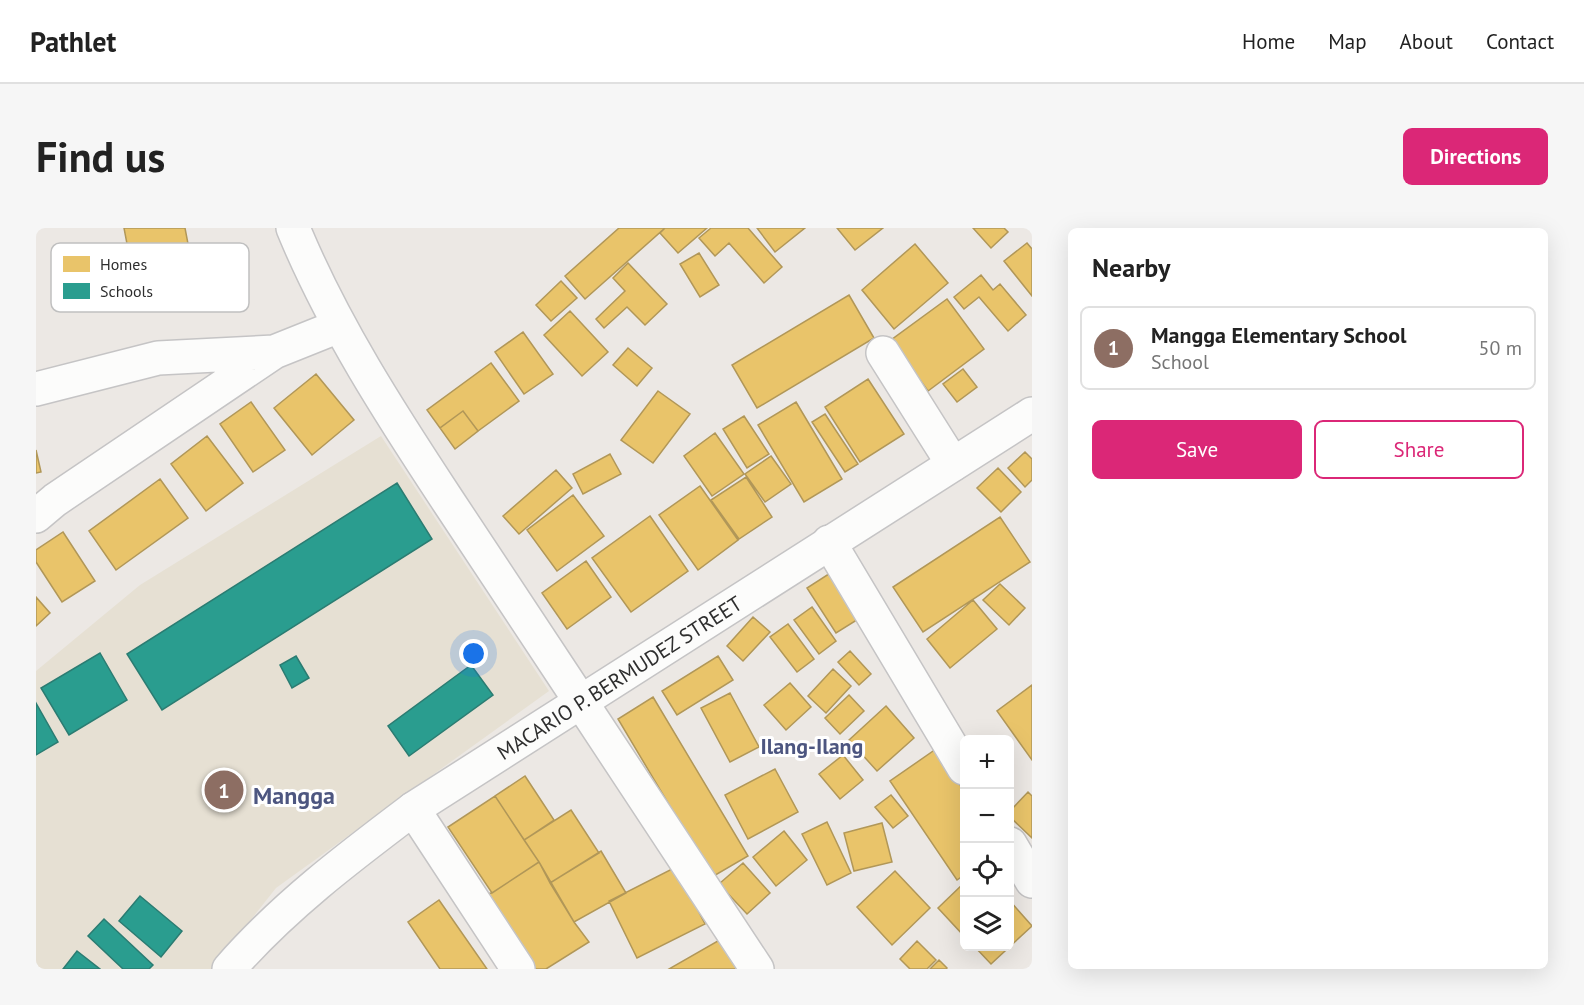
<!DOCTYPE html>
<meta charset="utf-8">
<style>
:root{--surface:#fff;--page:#f6f6f6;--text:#222;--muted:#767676;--line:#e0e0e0;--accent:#db2777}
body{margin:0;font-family:"PT Sans",sans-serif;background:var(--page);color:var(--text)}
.controls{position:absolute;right:18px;bottom:18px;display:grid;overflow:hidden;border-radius:9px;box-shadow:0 6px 24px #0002}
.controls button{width:54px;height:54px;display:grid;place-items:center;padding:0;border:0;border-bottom:2px solid var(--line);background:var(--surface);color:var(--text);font:30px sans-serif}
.you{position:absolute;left:438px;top:426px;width:21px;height:21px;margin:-15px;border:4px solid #fff;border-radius:50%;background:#1a73e8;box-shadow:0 0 0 9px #1a73e833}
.badge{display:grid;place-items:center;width:39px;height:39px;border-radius:50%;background:var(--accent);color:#fff;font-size:20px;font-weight:700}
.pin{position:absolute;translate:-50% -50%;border:3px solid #fff;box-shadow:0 2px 6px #0006}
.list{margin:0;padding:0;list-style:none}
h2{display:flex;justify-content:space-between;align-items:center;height:78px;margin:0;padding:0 24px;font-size:26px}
h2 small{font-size:20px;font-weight:400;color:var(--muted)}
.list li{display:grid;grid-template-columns:39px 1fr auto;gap:18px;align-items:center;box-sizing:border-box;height:84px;margin:0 12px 12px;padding:0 12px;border:2px solid var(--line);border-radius:9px}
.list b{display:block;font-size:22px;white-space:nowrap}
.list p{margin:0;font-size:20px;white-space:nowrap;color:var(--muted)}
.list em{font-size:20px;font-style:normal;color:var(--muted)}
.actions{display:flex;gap:12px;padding:18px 24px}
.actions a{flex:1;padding:14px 0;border:2px solid var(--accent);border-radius:9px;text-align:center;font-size:21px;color:var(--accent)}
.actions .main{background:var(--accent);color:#fff}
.icon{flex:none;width:33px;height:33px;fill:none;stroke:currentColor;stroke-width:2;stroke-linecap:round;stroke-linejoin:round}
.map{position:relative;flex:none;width:996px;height:741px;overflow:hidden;border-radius:9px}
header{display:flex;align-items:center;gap:36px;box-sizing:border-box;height:84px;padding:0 30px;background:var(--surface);border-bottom:2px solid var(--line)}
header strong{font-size:28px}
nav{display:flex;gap:33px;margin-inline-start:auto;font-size:21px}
.intro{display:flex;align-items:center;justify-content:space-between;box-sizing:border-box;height:144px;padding:0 36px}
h1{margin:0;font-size:42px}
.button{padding:15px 27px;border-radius:9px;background:var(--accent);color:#fff;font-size:21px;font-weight:700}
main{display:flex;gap:36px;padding:0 36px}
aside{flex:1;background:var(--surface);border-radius:9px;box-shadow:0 6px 24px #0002}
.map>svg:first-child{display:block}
.education{fill:#e6e0d3}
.homes{fill:#e9c46a;stroke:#b19758;stroke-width:1.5}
.schools{fill:#2a9d8f;stroke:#2b7c72;stroke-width:1.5}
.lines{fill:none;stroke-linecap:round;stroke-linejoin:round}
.minor-casing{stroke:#c5c4c5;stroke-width:36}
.tertiary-casing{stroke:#c5c4c5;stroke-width:36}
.secondary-casing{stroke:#c5c4c5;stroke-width:36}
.minor{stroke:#fcfcfb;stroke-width:33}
.tertiary{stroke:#fcfcfb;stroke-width:33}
.secondary{stroke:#fcfcfb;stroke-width:33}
.labels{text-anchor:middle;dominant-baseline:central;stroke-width:6;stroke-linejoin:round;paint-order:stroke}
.street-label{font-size:21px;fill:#2e2e2e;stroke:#fff}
.neighbourhood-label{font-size:22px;font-weight:bold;fill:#4d5680;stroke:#fff}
.quarter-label{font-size:24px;font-weight:bold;fill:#4d5680;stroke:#fff}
.key{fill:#fff;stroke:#c0c0c0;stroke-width:1.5}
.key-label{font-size:16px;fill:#2e2e2e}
</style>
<header>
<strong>Pathlet</strong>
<nav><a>Home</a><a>Map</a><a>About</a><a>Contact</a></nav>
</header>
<div class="intro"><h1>Find us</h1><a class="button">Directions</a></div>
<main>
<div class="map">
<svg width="996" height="741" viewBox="0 0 996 741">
<rect width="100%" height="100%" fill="#ece8e4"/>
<!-- education -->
<path class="education" d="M345 208 513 463 240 660 176 741H0V443L104 357Z"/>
<!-- homes -->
<path class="homes" d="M88 0H149L157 42 98 53Z
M583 0H629L549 71 529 48Z
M629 0H671L642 25 624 5Z
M675 0H712L746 39 728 55 693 15 679 28 663 10Z
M721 0H769L739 24Z
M801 0H847L819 22Z
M937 0H968L972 4 955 20Z
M991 15 996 21V68L968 33Z
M879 16 912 55 858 101 826 62Z
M663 25 683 57 664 69 644 36Z
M592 35 631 76 609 97 591 79 568 100 560 91 589 63 577 50Z
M945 47 957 62 964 56 990 87 972 103 943 69 928 81 918 69Z
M525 53 541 70 515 93 500 77Z
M813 67 838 110 721 180 696 137Z
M911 71 948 121 892 163 855 112Z
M534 83 572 124 546 148 508 107Z
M487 104 517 146 488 166 459 124Z
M592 120 616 140 601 158 577 137Z
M455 135 483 173 442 203 427 183 404 200 391 182Z
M927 141 941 159 921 174 907 156Z
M280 146 318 192 276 227 238 180Z
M832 151 868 206 824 234 789 179Z
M622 163 654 186 617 235 585 212Z
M215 174 249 222 217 244 184 196Z
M760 174 806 251 768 274 722 197Z
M427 183 442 203 419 221 404 200Z
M789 186 822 236 809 244 776 194Z
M708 188 733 226 711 240 687 201Z
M679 205 708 246 676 268 648 228Z
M171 208 207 255 170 283 135 236Z
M0 222 5 244 0 245Z
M989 224 996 231V252L989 259 972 240Z
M574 226 585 246 547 266 537 246Z
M735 228 755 256 729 274 709 246Z
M962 240 985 264 965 284 941 260Z
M520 242 536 260 483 306 467 288Z
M710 249 736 289 703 311 675 272Z
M124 251 152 290 80 342 53 303Z
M664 258 702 312 662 342 623 287Z
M537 267 568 308 521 343 491 302Z
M614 288 652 343 595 384 556 330Z
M964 289 994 334 887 404 857 359Z
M27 304 59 353 26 374 0 334V322Z
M550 333 575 369 531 401 506 365Z
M802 340 832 385 800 405 771 360Z
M964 356 989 380 973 397 947 372Z
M0 369 14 385 0 398Z
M937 372 961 401 914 440 891 411Z
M776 379 800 413 783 426 758 392Z
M717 389 734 404 707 433 691 418Z
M752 396 778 431 761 444 734 409Z
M814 423 835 446 823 457 802 434Z
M682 428 697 452 641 487 626 463Z
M797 441 815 458 790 485 772 468Z
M754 455 775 479 750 502 728 477Z
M996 457V532L961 483Z
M694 465 723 519 694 534 665 480Z
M813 467 828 483 804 506 789 490Z
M617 469 712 628 676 649 582 491Z
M850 478 878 510 841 543 813 512Z
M900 521 928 563V647L921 652 854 553Z
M807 527 827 552 804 571 783 546Z
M739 541 762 584 712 611 689 567Z
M489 548 518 592 488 612 459 568Z
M992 564 996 568V610L974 589V583Z
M855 567 872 588 857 600 839 579Z
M459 568 503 634 456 665 412 599Z
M535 582 563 625 514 655 503 634 488 612Z
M791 594 815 645 791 657 766 606Z
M846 595 856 634 818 643 808 605Z
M748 603 771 632 740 658 717 629Z
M565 623 590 665 538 694 514 655Z
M503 634 538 694 553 714 510 741H496L449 666 456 665Z
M707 635 734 665 711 686 683 656Z
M640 639 669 696 601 730 573 673Z
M859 643 894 680 856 717 821 679Z
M928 655V708L902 680Z
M403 672 451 741H404L372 694Z
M974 673 996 698 955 736 938 718H974Z
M687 710 704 741H633Z
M881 713 900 732 891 741H874L864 731Z
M903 732 911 740 910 741H894Z"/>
<!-- schools -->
<path class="schools" d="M361 255 396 311 126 482 91 426Z
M64 425 91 472 33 507 5 460Z
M260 428 273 450 256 460 244 437Z
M435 437 457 467 373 528 352 498Z
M0 475 22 514 0 527Z
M104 668 146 703 125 729 83 693Z
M68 691 117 737 113 741H87L52 708Z
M41 723 64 741H27Z"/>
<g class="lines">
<defs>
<path id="minor" d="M847 125 917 236
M0 161 122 130 238 124
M0 288 19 272 238 124 303 98
M793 314 928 540
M545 474 721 741
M377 581 482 741
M974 616 996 653"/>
<path id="tertiary" d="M257 0C297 97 354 185 412 273 457 340 501 407 545 474"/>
<g id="secondary">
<path id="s1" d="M193 741C247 679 312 630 377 581L996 186"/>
</g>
</defs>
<!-- minor casing -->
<use href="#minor" class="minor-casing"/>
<!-- tertiary casing -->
<use href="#tertiary" class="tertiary-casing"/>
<!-- secondary casing -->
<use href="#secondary" class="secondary-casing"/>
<!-- minor -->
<use href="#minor" class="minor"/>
<!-- tertiary -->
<use href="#tertiary" class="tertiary"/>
<!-- secondary -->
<use href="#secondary" class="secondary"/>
</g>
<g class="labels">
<!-- street labels -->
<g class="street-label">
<text stroke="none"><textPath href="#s1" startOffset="489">MACARIO P. BERMUDEZ STREET</textPath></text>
</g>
<!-- neighbourhood labels -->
<g class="neighbourhood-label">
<text x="776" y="518">Ilang-Ilang</text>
</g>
<!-- quarter labels -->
<g class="quarter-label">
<text x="258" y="567">Mangga</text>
</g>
</g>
<!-- legend -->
<rect x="15" y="15" width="198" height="69" rx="9" class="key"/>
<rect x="27" y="28" width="27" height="16" fill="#e9c46a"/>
<rect x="27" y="55" width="27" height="16" fill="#2a9d8f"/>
<g class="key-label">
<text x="64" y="42">Homes</text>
<text x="64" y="69">Schools</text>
</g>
</svg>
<div class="controls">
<button>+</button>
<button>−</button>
<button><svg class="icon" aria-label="locate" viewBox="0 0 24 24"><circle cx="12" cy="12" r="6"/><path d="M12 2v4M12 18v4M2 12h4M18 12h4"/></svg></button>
<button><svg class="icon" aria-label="layers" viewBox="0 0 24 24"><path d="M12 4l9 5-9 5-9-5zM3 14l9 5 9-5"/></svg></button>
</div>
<div class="you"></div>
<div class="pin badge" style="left:188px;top:562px;background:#8d6e63">1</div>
</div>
<aside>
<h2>Nearby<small></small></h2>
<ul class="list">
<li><span class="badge" style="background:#8d6e63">1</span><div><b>Mangga Elementary School</b><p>School</p></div><em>50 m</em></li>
</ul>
<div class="actions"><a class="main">Save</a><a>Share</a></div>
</aside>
</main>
